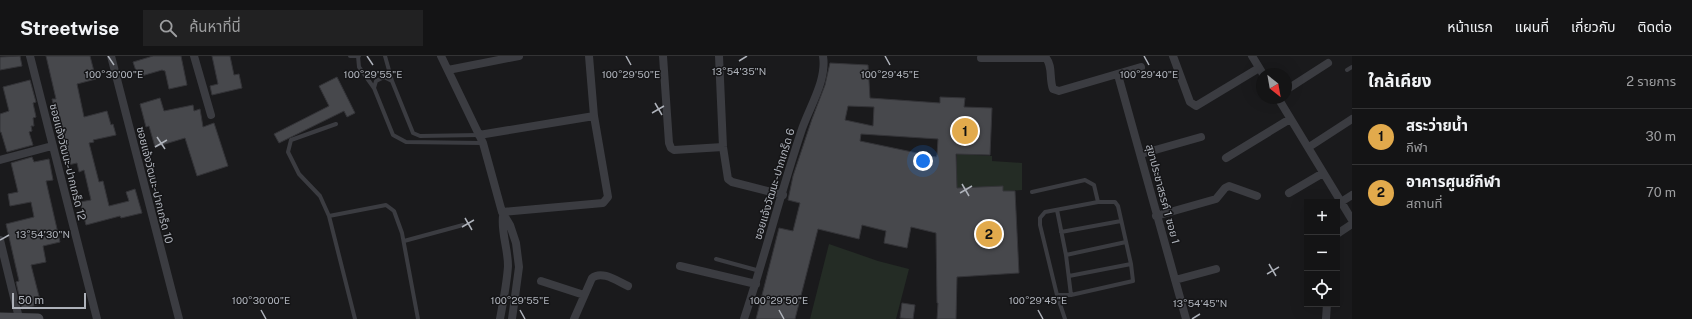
<!DOCTYPE html>
<html lang="th">
<meta charset="utf-8">
<style>
:root{--surface:#141415;--page:#212122;--text:#f1f3f6;--muted:#9d9ea0;--line:#333334;--accent:#e2aa4c}
body{margin:0;font-family:"Public Sans","Noto Sans Thai",sans-serif;background:var(--page);color:var(--text)}
.controls{position:absolute;right:12px;bottom:12px;display:grid;overflow:hidden;border-radius:0px;box-shadow:0 4px 16px #0002}
.controls button{width:36px;height:36px;display:grid;place-items:center;padding:0;border:0;border-bottom:1px solid var(--line);background:var(--surface);color:var(--text);font:20px sans-serif}
.compass{position:absolute;left:1256px;top:12px;width:36px;height:36px;border-radius:50%;background:var(--surface);box-shadow:0 4px 16px #0002;rotate:149deg}
.scale{position:absolute;left:12px;bottom:10px;width:74px;box-sizing:border-box;padding-left:4px;border:2px solid #aeb2ba;border-top:0;font-size:11px;line-height:14px;white-space:nowrap;color:#aeb2ba;-webkit-text-stroke:3px #151517;paint-order:stroke}
.you{position:absolute;left:923px;top:105px;width:14px;height:14px;margin:-10px;border:3px solid #fff;border-radius:50%;background:#1a73e8;box-shadow:0 0 0 6px #1a73e833}
.badge{display:grid;place-items:center;width:26px;height:26px;border-radius:50%;background:var(--accent);color:#111;font-size:13px;font-weight:700}
.pin{position:absolute;translate:-50% -50%;border:2px solid #fff;box-shadow:0 1px 4px #0006}
.list{margin:0;padding:0;list-style:none}
h2{display:flex;justify-content:space-between;align-items:center;height:52px;margin:0;padding:0 16px;font-size:17px}
h2 small{font-size:13px;font-weight:400;color:var(--muted)}
.list li{display:grid;grid-template-columns:26px 1fr auto;gap:12px;align-items:center;box-sizing:border-box;height:56px;padding:0 16px;border-top:1px solid var(--line)}
.list b{display:block;font-size:15px;white-space:nowrap}
.list p{margin:0;font-size:13px;white-space:nowrap;color:var(--muted)}
.list em{font-size:13px;font-style:normal;color:var(--muted)}
.icon{flex:none;width:22px;height:22px;fill:none;stroke:currentColor;stroke-width:2;stroke-linecap:round;stroke-linejoin:round}
.map{position:relative;flex:none;width:1352px;height:263px;overflow:hidden}
header{display:flex;align-items:center;gap:24px;box-sizing:border-box;height:56px;padding:0 20px;background:var(--surface);border-bottom:1px solid var(--line)}
header strong{font-size:19px}
nav{display:flex;gap:22px;margin-inline-start:auto;font-size:14px}
.search{width:280px;height:36px;background:var(--page);display:flex;align-items:center;gap:10px;box-sizing:border-box;padding:0 14px;border-radius:0px;color:var(--muted);font-size:15px}
main{display:flex}
aside{flex:1;background:var(--surface)}
.map>svg:first-child{display:block}
.green{fill:#242c25}
.building{fill:#47484c;stroke:#343438;fill-rule:evenodd}
.lines{fill:none;stroke-linecap:round;stroke-linejoin:round}
.service{stroke:#3b3c41;stroke-width:4}
.minor{stroke:#3b3c41;stroke-width:8}
.secondary{stroke:#4a4b50;stroke-width:11}
.ticks{fill:none;stroke:#aeb2ba;stroke-width:1.5}
.labels{text-anchor:middle;dominant-baseline:central;stroke-width:3;stroke-linejoin:round;paint-order:stroke}
.street-label{font-size:11px;fill:#aeb2ba;stroke:#151517}
.ticks-label{font-size:10px;text-anchor:middle;fill:#aeb2ba;stroke:#151517;stroke-width:3;stroke-linejoin:round;paint-order:stroke}
</style>
<header>
<strong>Streetwise</strong>
<div class="search"><svg class="icon" aria-label="search" viewBox="0 0 24 24"><circle cx="10" cy="10" r="6"/><path d="M15 15l6 6"/></svg>ค้นหาที่นี่</div>
<nav><a>หน้าแรก</a><a>แผนที่</a><a>เกี่ยวกับ</a><a>ติดต่อ</a></nav>
</header>
<main>
<div class="map">
<svg width="1352" height="263" viewBox="0 0 1352 263">
<rect width="100%" height="100%" fill="#1a1a1c"/>
<!-- green -->
<path class="green" d="M957 98 992 100V105L1022 107V134L957 139Z
M829 188 878 205 909 213 896 263H810Z"/>
<!-- building -->
<path class="building" d="M20 0 22 10 0 14V1Z
M46 0H90L96 23 77 28 84 61 107 55 111 69 113 68 116 79 93 84 94 86 89 87 99 126 103 125 109 150 129 145 126 136 135 133 142 157 121 162 120 160 86 169 80 146 91 144 84 114 79 116 77 107 68 109 65 98 68 97 60 66 58 67 52 43H56Z
M153 0H181L187 29 169 33 165 15 162 14 138 21 133 6Z
M212 0H230L234 19 239 18 242 32 212 39 210 30 218 28Z
M830 7 868 9 870 42 940 47V41L965 42 964 51 992 52 990 99 956 98 957 132 1003 130V135H1015L1019 217 957 221 956 263H937L938 247H937L936 177 911 171 907 192 884 187 886 175 862 169 859 183 818 173 795 263H756L779 172 793 175 800 147 788 144 793 120 812 63 825 29ZM848 50 874 51 873 70 845 64ZM861 78 938 83 937 99 936 101 860 85Z
M337 21 355 57 347 61 344 55 279 87 274 78 329 50 319 30Z
M30 24 36 46 33 47 36 61 33 62 34 70H31L32 75 29 76 33 89 7 96 1 76H0V58L9 55 3 31Z
M160 42 164 55 193 49 194 55 200 53 203 71 214 67 228 110 197 120 185 82 155 91 149 70 146 71 140 48Z
M32 101 34 106 49 103 53 124 46 125 60 186 43 190 46 206 31 209 41 248 22 253 16 226 19 225 6 168 34 161 31 146 10 150 8 138 18 136 11 107Z
M902 247 915 249 913 263 900 262Z"/>
<g class="lines">
<!-- service -->
<path class="service" d="M350 0H359
M358 0 359 11 374 32 393 79 406 86 482 87
M385 0 392 25 413 77 420 80 479 79
M1347 14 1352 11
M374 32 376 25 384 21 392 25
M336 68 291 84 288 96 299 118 320 140 329 160 355 263
M1032 136 1085 124 1094 129 1098 146H1115L1118 150 1131 208 1133 225 1071 239
M1057 154 1066 199 1071 239H1057L1065 263
M329 160 386 149 394 155 402 177 418 263
M1061 176 1121 165
M404 185 463 169
M1066 199 1126 186
M716 203 760 215
M1069 220 1131 208
M1057 239 1040 169V162L1045 156 1098 146"/>
<!-- minor -->
<path class="minor" d="M30 0 97 263
M111 0 179 263
M194 0 211 59
M441 0 483 87 502 156 510 169 516 187 519 211 512 263
M663 0 669 87 671 92 674 94 723 91
M719 0 723 91 728 123 732 126 783 139
M1173 0 1190 46 1196 50 1259 12
M1252 0 1263 18
M981 2H1046C1053 10 1049 23 1053 33L1059 35 1141 11
M448 14 519 0
M1118 19 1186 263
M1286 34 1328 7
M1278 42 1352 164
M479 79 594 60
M1309 91 1352 63
M1141 98 1201 81
M1226 102 1290 63
M0 104 52 90
M1289 137 1323 117
M1341 146 1352 139
M502 156 603 147 608 141 594 60 589 0
M1156 160 1216 143 1225 132 1229 130 1257 140
M1337 178 1352 168
M0 184 19 262
M680 210 756 228
M1175 224 1216 213
M541 225 584 239
M500 263C503 246 507 227 508 210 508 192 501 177 503 160
M574 263 592 222C602 214 617 225 628 230
M744 263C765 200 781 135 802 73 810 50 827 24 823 0
M1326 263 1327 248"/>
<!-- secondary -->
<path class="secondary" d="M0 262 38 263"/>
</g>
<!-- ticks -->
<path class="ticks" d="M108 0 114 9M367 0 373 9M626 0 631 9M885 0 890 9M1144 0 1149 9M739 5 747 0M655 47 662 59M652 57 664 50M157 81 165 93M155 91 167 84M962 128 969 140M960 137 972 130M465 162 472 174M462 171 474 164M0 184 9 179M1269 208 1276 220M1267 218 1279 211M261 254 266 263M520 254 525 263M779 254 784 263M1038 254 1043 263M1192 263 1200 258"/>
<g class="labels">
<!-- street labels -->
<g class="street-label">
<text transform="translate(68 106) rotate(76)">ซอยแจ้งวัฒนะ-ปากเกร็ด 12</text>
<text transform="translate(774 128) rotate(-73)">ซอยแจ้งวัฒนะ-ปากเกร็ด 6</text>
<text transform="translate(155 129) rotate(76)">ซอยแจ้งวัฒนะ-ปากเกร็ด 10</text>
<text transform="translate(1163 138) rotate(75)">สุขาประชาสรรค์ 1 ซอย 1</text>
</g>
</g>
<g class="ticks-label">
<text x="739" y="19">13°54'35"N</text>
<text x="631" y="22">100°29'50"E</text>
<text x="114" y="22">100°30'00"E</text>
<text x="373" y="22">100°29'55"E</text>
<text x="890" y="22">100°29'45"E</text>
<text x="1149" y="22">100°29'40"E</text>
<text x="43" y="182">13°54'30"N</text>
<text x="261" y="248">100°30'00"E</text>
<text x="520" y="248">100°29'55"E</text>
<text x="779" y="248">100°29'50"E</text>
<text x="1038" y="248">100°29'45"E</text>
<text x="1200" y="251">13°54'45"N</text>
</g>
</svg>
<div class="controls">
<button>+</button>
<button>−</button>
<button><svg class="icon" aria-label="locate" viewBox="0 0 24 24"><circle cx="12" cy="12" r="6"/><path d="M12 2v4M12 18v4M2 12h4M18 12h4"/></svg></button>
</div>
<svg class="compass" viewBox="-18 -18 36 36"><path d="M0-13l5 13h-10z" fill="#e53935"/><path d="M0 13l5-13h-10z" fill="#9d9ea0"/></svg>
<div class="scale">50 m</div>
<div class="you"></div>
<div class="pin badge" style="left:965px;top:75px">1</div>
<div class="pin badge" style="left:989px;top:178px">2</div>
</div>
<aside>
<h2>ใกล้เคียง<small>2 รายการ</small></h2>
<ul class="list">
<li><span class="badge">1</span><div><b>สระว่ายน้ำ</b><p>กีฬา</p></div><em>30 m</em></li>
<li><span class="badge">2</span><div><b>อาคารศูนย์กีฬา</b><p>สถานที่</p></div><em>70 m</em></li>
</ul>
</aside>
</main>
